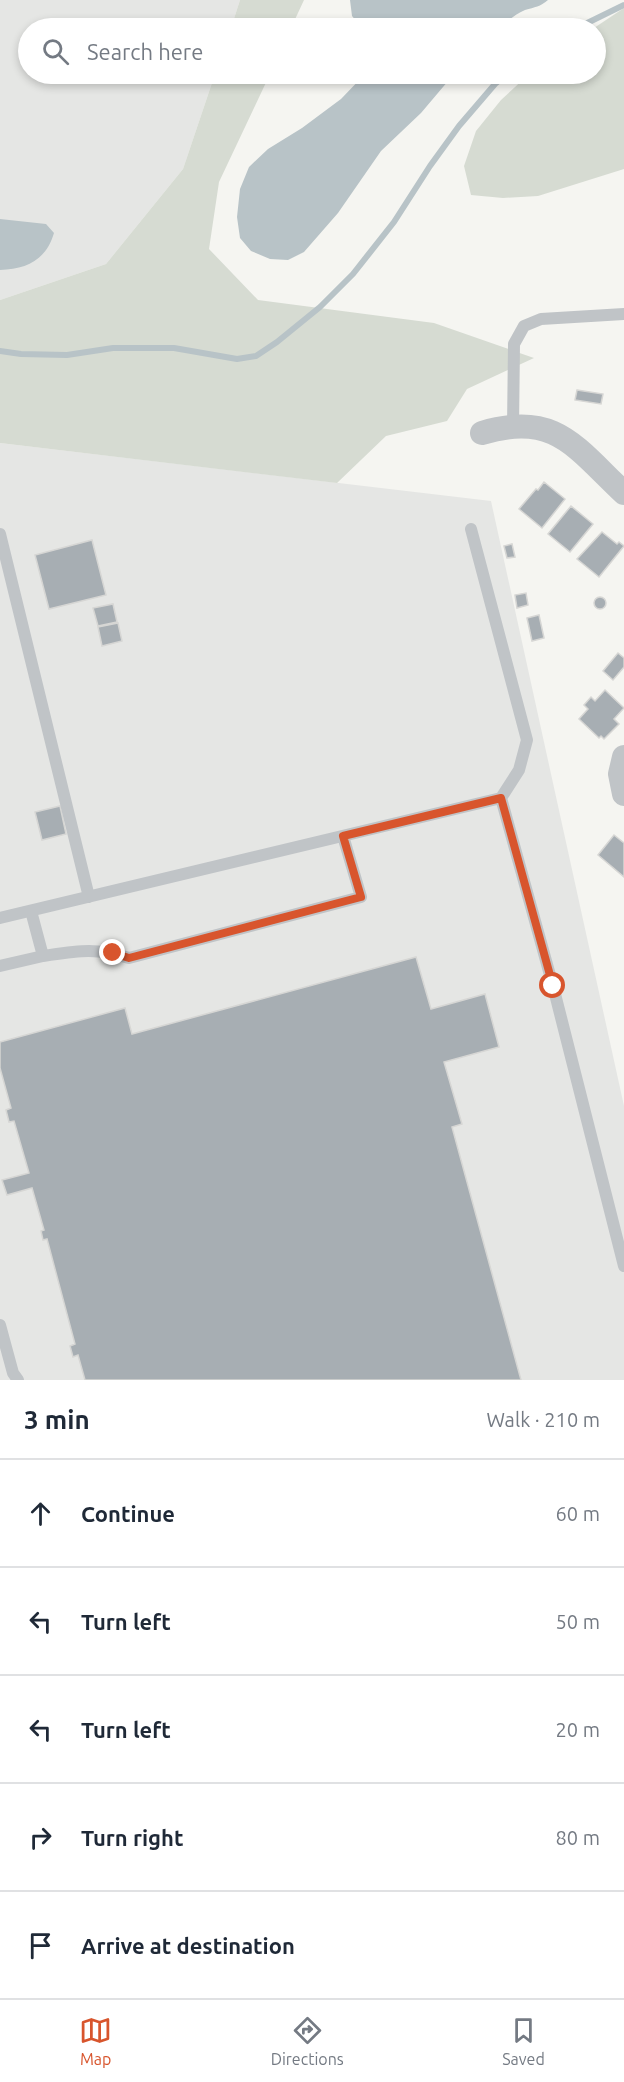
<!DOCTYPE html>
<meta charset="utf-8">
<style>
:root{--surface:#fff;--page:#f2f2f3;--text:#1f2937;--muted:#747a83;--line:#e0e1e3;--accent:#d8552d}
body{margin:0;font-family:Ubuntu,sans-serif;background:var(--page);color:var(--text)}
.stop{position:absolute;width:18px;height:18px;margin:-14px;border:4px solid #d8552d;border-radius:50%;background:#fff}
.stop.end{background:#d8552d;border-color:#fff;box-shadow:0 2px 6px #0008}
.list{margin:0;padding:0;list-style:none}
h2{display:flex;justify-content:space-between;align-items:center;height:78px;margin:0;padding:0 24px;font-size:26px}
h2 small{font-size:20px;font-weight:400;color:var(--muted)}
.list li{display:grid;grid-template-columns:39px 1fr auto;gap:18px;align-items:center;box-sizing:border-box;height:108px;padding:0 24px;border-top:2px solid var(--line)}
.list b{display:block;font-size:22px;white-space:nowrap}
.list em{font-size:20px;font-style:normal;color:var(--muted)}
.icon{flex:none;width:33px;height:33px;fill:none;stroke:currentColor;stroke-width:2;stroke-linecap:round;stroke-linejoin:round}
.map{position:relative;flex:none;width:624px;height:1380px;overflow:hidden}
.search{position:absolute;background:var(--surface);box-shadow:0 3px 9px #0003;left:18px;right:18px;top:18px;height:66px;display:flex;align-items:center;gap:15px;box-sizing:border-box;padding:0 21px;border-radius:33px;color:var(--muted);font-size:22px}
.sheet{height:618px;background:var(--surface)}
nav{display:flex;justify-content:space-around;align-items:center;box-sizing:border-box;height:84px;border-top:2px solid var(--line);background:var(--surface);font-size:16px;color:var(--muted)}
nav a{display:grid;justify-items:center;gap:3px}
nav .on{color:var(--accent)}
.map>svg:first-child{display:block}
.built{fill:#e5e6e4}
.green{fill:#d6dbd2}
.water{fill:#b8c3c7}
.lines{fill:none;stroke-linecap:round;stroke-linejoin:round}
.stream{stroke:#b8c3c7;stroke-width:6}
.building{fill:#a7aeb3;stroke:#d6d6d4;stroke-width:1.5}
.service{stroke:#c0c4c7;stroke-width:12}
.minor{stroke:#c0c4c7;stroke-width:24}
.route{stroke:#d8552d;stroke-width:8}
</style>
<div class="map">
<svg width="624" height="1380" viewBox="0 0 624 1380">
<rect width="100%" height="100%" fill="#f5f5f1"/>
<!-- built -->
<path class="built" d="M0 0H240L231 28H28V74H215L183 169 106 264 0 300Z
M0 443 491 501 624 1106V1380H0Z"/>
<!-- green -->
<path class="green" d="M240 0H304L291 28H231Z
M624 8V169L538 196 503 198 471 195 464 166 476 131 501 100 529 74H596V28H594Z
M215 74H270L219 182 209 249 258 300 434 323 534 358 467 389 447 421 386 436 337 483 0 443V300L106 264 183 169Z"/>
<!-- water -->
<path class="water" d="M350 0H548C540 7 535 7 525 10 515 14 507 22 499 28H362L352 16Z
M365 74H454L421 113 381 151 338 213 304 252 288 260 270 259 251 251 240 238 237 217 240 189 249 167 268 149 302 128 341 99Z
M0 219 46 224 54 233C46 260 27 269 0 270Z"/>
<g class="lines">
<!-- stream -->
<path class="stream" d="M577 28 624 5
M0 351 21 354 67 355 113 348H174L237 359 256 356 277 342 320 307 353 274 394 222 430 166 459 126 495 84 507 74"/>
</g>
<!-- building -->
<path class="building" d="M577 390 603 394 601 404 575 400Z
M544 482 565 499 542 528 519 509 536 489 538 490Z
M571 506 593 524 570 552 548 534Z
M602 532 617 544 619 542 624 546 599 577 577 559Z
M92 540 106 595 49 609 35 555Z
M512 544 515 557 507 558 504 546Z
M526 593 528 605 517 608 515 595Z
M594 603a6 6 0 1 1 12 0a6 6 0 1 1-12 0Z
M113 604 117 622 98 626 93 608Z
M539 615 544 638 532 641 527 618Z
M118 623 122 641 102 646 98 627Z
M618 653 624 658V667L613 680 603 671Z
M605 690 624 708 614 719 619 724 604 739 601 736 599 738 579 719 588 709 584 705 591 697 595 701Z
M60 806 66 834 42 840 35 812Z
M614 835 624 843V877L598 855Z
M416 957 431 1009 485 994 499 1047 444 1062 462 1124 452 1127 521 1380H85L78 1355 73 1357 70 1346 75 1344 47 1239 43 1240 41 1231 44 1230 32 1188 7 1195 2 1180 29 1173 14 1121 9 1122 6 1110 11 1108 0 1068V1042L125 1008 132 1034Z"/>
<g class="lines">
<!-- service -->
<path class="service" d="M513 427 514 344 524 326 541 319 624 314
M471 529 527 740 519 770 501 798
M0 534 89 897
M0 918 501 798 553 986 624 1266
M43 956C77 951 95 947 129 958L361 897 343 836
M0 966 43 956 31 911
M0 1325 13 1373 18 1380"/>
<!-- minor -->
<path class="minor" d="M482 433C555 411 575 447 624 493
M624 757 620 774 624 794"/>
</g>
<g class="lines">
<!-- route -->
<path class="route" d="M113 953 129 958 361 897 343 836 501 798 553 986"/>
</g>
</svg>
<div class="stop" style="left:553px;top:986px"></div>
<div class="stop end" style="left:113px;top:953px"></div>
<div class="search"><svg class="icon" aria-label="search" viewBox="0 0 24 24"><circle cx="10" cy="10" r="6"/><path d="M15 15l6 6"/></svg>Search here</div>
</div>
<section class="sheet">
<h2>3 min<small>Walk · 210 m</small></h2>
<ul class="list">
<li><svg class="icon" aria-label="ahead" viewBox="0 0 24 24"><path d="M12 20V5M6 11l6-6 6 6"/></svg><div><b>Continue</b></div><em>60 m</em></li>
<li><svg class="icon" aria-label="left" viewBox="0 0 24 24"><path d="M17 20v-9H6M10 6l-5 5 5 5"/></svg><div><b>Turn left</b></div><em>50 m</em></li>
<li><svg class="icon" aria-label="left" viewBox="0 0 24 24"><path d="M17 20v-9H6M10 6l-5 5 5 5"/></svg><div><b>Turn left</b></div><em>20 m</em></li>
<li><svg class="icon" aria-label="right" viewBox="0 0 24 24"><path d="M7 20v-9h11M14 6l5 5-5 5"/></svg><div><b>Turn right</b></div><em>80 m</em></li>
<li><svg class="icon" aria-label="arrive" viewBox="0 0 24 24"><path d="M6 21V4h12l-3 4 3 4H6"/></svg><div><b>Arrive at destination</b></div></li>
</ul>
</section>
<nav>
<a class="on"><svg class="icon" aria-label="map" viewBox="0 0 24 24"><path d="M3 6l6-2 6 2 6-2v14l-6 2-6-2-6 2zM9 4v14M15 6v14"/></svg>Map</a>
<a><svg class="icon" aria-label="directions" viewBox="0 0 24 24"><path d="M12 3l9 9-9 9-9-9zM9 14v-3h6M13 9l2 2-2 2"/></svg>Directions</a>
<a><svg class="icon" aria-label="saved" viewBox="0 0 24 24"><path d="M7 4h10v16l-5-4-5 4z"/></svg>Saved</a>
</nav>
